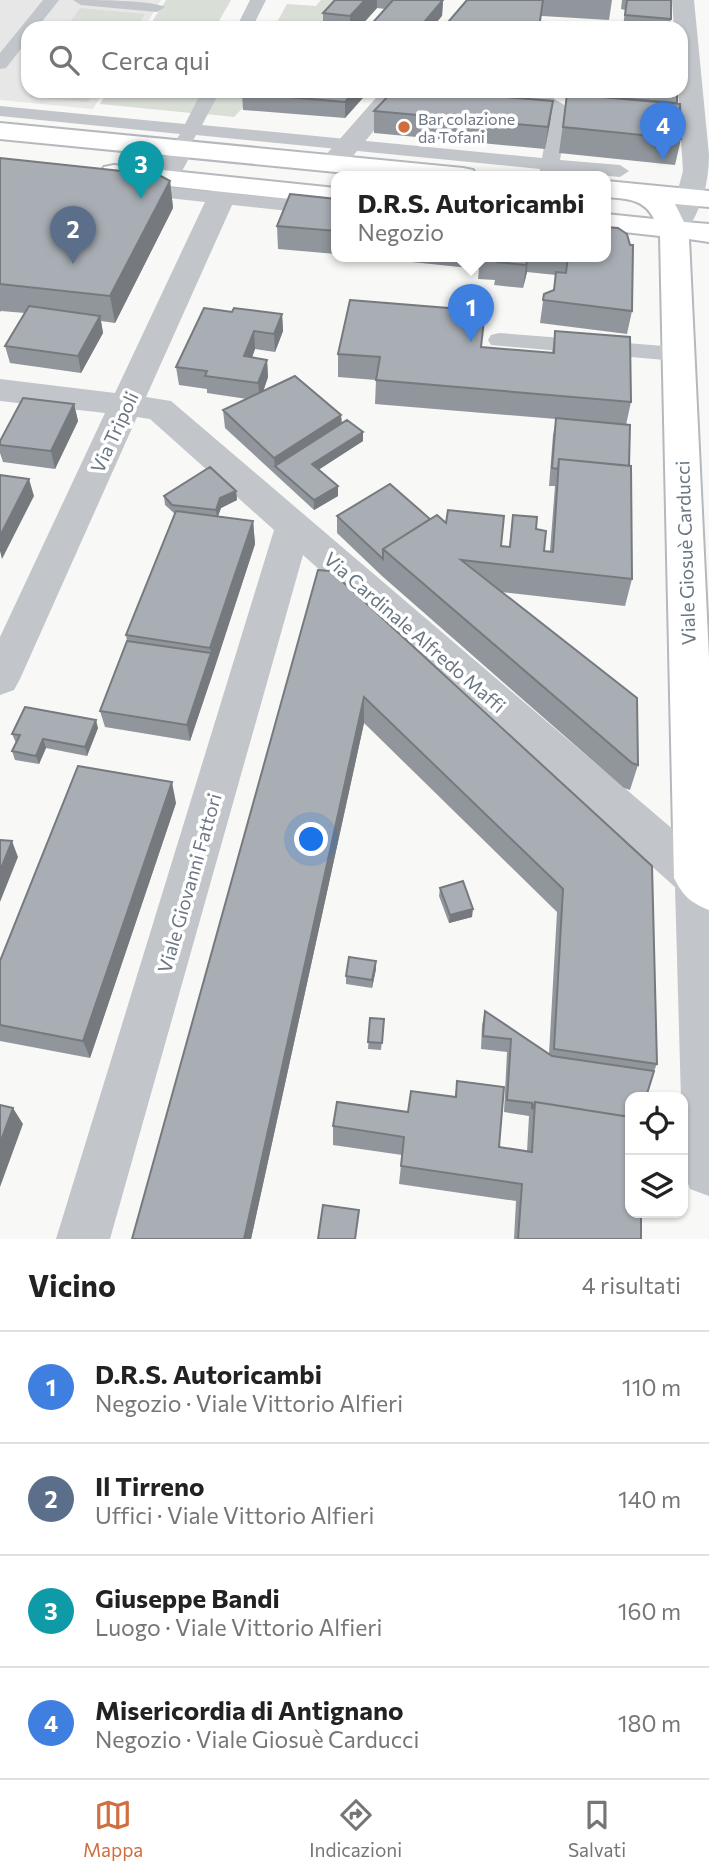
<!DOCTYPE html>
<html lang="it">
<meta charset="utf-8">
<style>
:root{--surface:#fff;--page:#f2f2f2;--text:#222;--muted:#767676;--line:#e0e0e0;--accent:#ce6f40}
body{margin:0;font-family:Commissioner,sans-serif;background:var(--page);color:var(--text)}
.controls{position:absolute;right:21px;bottom:21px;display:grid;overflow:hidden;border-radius:14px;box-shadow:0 2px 5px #0004}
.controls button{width:63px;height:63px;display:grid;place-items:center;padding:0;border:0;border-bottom:2px solid var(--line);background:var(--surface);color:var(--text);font:35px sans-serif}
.you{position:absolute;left:312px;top:840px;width:24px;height:24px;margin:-18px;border:5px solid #fff;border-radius:50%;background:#1a73e8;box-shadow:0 0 0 10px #1a73e833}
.badge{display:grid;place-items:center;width:46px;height:46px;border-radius:50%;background:var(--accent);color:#fff;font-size:23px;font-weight:700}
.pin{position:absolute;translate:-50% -58px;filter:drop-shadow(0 2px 4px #0008)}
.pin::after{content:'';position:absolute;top:37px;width:24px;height:21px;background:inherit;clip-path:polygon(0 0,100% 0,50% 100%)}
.popup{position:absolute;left:331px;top:171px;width:280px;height:91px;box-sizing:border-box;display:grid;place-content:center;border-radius:14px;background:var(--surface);filter:drop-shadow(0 2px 5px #0005);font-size:23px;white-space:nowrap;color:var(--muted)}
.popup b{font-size:26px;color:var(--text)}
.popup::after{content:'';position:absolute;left:50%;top:100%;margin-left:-14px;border:14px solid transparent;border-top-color:var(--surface)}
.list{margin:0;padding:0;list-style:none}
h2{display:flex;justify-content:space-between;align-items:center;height:91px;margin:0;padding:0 28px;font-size:30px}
h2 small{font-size:23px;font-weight:400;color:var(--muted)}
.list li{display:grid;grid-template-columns:46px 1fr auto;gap:21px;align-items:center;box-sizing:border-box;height:112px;padding:0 28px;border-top:2px solid var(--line)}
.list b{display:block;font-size:26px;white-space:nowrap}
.list p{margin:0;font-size:23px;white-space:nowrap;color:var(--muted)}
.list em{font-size:23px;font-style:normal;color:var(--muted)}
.icon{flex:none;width:38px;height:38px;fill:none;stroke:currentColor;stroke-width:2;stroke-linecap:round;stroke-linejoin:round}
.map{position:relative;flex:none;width:709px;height:1239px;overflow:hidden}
.search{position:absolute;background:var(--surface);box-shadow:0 2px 5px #0004;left:21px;right:21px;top:21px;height:77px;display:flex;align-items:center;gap:18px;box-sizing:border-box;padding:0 24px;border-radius:21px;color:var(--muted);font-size:26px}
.sheet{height:539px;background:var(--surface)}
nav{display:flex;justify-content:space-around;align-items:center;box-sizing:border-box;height:98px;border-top:2px solid var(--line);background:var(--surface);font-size:19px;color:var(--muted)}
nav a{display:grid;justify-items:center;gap:4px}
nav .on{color:var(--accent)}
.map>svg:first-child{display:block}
.built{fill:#e6e7e6}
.green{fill:#d9ded7}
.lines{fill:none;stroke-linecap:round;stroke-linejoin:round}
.secondary-casing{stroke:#b5b9bd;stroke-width:4}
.lane{fill:#c2c5c9;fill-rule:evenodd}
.street{fill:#c2c5c9;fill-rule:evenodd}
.secondary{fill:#fff;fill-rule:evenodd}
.wall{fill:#90969b}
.shaded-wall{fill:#767a7e}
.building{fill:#a8aeb4;stroke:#767a7e;stroke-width:2}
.poi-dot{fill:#ce6f40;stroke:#fff;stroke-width:2.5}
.labels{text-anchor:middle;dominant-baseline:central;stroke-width:7;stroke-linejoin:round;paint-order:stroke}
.far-poi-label{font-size:16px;fill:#6b7683;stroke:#fff;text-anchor:start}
.street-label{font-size:19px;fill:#6b7683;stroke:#fff}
</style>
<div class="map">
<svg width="709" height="1239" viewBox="0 0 709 1239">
<rect width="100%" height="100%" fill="#f8f8f6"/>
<!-- built -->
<path class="built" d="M0 0H161L144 28H28V91H104L93 109 0 100Z"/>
<!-- green -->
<path class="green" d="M166 0H231L219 21 240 24 238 28H148Z
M321 0H344L318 28H253L255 24 275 26 287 4 316 6Z
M80 8 145 14 136 28H66Z
M34 91H95L88 102 30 97Z
M108 91H203L191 113 100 104Z
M219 91H259L234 117 206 114Z"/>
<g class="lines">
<defs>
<path id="secondary" d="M0 123 463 168 473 170 476 176H377L0 139Z
M114 165 336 188V204L104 179 100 173 104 167Z
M606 181 709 191V207L675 204 684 222 709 224V242L689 239 709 659V910C691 903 683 896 674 878L660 236 606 230V214L654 219C644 198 626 199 606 197Z"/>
</defs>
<!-- secondary casing -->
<use href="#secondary" class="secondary-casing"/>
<!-- lane -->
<path class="lane" d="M43 0H59L37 28H28V40L6 68 0 69V53Z
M73 0C93 0 151 0 165 7L157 12 81 5Z
M250 0H266L252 28H236Z
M202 91H220L202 125 542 158 551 110 522 92 542 91 569 108 560 160 620 165 629 171 620 177 558 171 557 176H539L540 169 196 135 190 146 184 147 175 142 180 134 0 116V106L185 124Z
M138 184 336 204V216L131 194 129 190 131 186Z
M499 333 677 347 685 349 688 354 685 359 677 361 491 345 488 340 491 335Z"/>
<!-- street -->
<path class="street" d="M672 0H694L709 155C709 184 701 211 684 235L674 238 664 235 660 229 676 197 683 171 678 91H681V28H674Z
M382 91H407L342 169 333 171 324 169 320 163 324 157Z
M181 141 190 143 194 149 175 184 165 186 155 184 151 178 172 143Z
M227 177 237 179 241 185 146 397 171 401 709 860V1196L690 1189 683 1170 675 887 303 555 110 1239H56L274 530 150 419 137 417 20 679 14 690 0 695V637L105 413 0 401V379L115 393 213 185 217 179Z"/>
<!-- secondary -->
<use href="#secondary" class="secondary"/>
</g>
<!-- wall -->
<path class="wall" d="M335 0H443L442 16 377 8 359 28H323V13Z
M467 0H612L609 20 542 16Z
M622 0H671V19L669 28H623L625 10 621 9Z
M244 91H369L345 118 243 110 242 93Z
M393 91H515L510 98 553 101 545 149 374 133V111Z
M615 91H677L681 139 675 165 559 153 567 94 615 98Z
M0 158 170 181 173 208 115 323 101 321 103 333 81 373 10 363 5 346 25 313 1 311 0 312Z
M336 199V254L278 249 277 226Z
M354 256H606L632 311 627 334 540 323 544 294 554 291 556 275 527 272 523 288 494 285 495 280 478 279 479 269Z
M232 312 282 314 283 331 275 352 255 349 252 358 267 360 268 377 263 391 341 415 342 423 363 441 318 470 338 486V496L314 510 276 475 225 428 223 410 247 399 207 393V389L179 385 176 367Z
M555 331 631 402 626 425 629 466 632 579 625 606 501 592 638 765 630 790 624 788 382 576 337 533V516L430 519 446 523 501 546 509 547 513 515 536 529 544 551H550L555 486H549L553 435 556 419 375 404 376 380 338 377V354L481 347 552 353Z
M74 404 78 421 55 469 3 462 0 453V441Z
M236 491 237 500 221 508 218 516 253 521 255 544 190 741 105 727 100 711 127 641 126 635 175 514 165 505 164 496Z
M318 570 652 866 657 1064 654 1071 630 1097 641 1239H514L516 1201 399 1184 402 1155 333 1145V1126L408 1112 455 1097 457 1081 499 1147 527 1151 529 1116 504 1112 507 1052 481 1049 482 1025 485 1011 549 1054 557 912 364 723 251 1239H132Z
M98 728 87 756 46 748 39 764 15 760 12 751 16 743 12 734Z
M176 803 90 1058 0 1041V961Z
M440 888 472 917 449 923 439 896Z
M376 969 372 988 346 984V976Z
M370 1018 384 1019 381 1050 368 1049Z"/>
<!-- shaded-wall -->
<path class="shaded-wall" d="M365 0H377V8L359 28H350V16Z
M443 0 442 16 432 28H419Z
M355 91H369L345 118V102Z
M504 91H515L502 109Z
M553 101 550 123 545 149 548 127Z
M170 181 173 208 115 323 110 296Z
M528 256 527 272 523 288 526 265Z
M282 314 283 331 275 352 274 334Z
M100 316 103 333 81 373 78 356Z
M254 331 255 349 245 374 244 356Z
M267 360 268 377 260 401 258 383Z
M74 404 78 421 55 469 51 451Z
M341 415 342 433 275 466 274 458Z
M363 432V441L312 474V464Z
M29 479 34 496 2 559 0 551V536Z
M338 486V496L314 510V500Z
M236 491 237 500 221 508 217 519 216 510 220 498Z
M253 521 255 544 214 670 210 648Z
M211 653 214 670 190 741 187 725Z
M364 697V723L251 1239H244Z
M96 720 98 728 87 756 85 747Z
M43 739 46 748 39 764 36 756Z
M172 782 176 803 90 1058 83 1041Z
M12 841 18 857 0 902V871Z
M473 909 472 917 449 923 450 915Z
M376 961V969L372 988V980Z
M13 1108 23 1124 0 1187V1143Z"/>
<!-- building -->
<path class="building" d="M335 0H365L350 16 323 13Z
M393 0H443L419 28H368Z
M467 0H543L539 28H443Z
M627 0H671V19L625 15Z
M244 91H355L345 102 242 93Z
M393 91H429L553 101 548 127 374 111Z
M618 91H677V103L618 98Z
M567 94 680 104 681 139 563 127Z
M0 158 159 175 170 181 110 296 0 284Z
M290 194 336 199V231L277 226Z
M606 227 618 228 627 234 630 245H633L632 311 543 300 544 294 554 290 556 272 566 273 568 256H606Z
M490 256H528L526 265 497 262 498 257Z
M350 300 485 311 481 347 554 353 555 331 630 337 631 402 376 380 380 357 338 354Z
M29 306 100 316 78 356 5 346Z
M204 308 232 312 234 308 282 314 274 334 254 331 244 356 267 360 258 383 205 376 207 371 176 367Z
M295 376 341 415 274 458 223 410Z
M23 398 74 404 51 451 0 445V441Z
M556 418 630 425 629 466 559 459 558 469 552 468Z
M347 420 363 432 312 464 338 486 314 500 275 466Z
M559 459 631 466 632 579 461 560 637 698 638 765 632 763 383 549 437 515 446 523 448 510 504 516 501 546 510 547 513 515 537 517 536 529 546 531 544 551 553 552Z
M210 467 236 491 220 498 216 510 172 505 164 496Z
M0 475 29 479 0 536Z
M390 484 430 519 383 549V559L337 516Z
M176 511 253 521 210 648 126 635Z
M318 570 331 571 652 866 657 1064 554 1049 563 889 364 697 244 1239H132Z
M127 641 211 653 187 725 100 711Z
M25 707 96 720 85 747 43 739 36 756 12 751 20 735 12 734Z
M78 766 172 782 83 1041 0 1025V961Z
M0 840 12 841 0 871Z
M463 881 473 909 450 915 440 888Z
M349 957 376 961 372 980 346 976Z
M485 1011 552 1056 654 1071 646 1097H630V1117L535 1102 532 1109V1103L507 1100 511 1039 483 1036Z
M370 1018 384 1019 382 1043 368 1042Z
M457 1081 504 1087 499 1147 532 1152 535 1102 630 1117V1213H641V1239H518L522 1184 401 1166 404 1137 333 1126 337 1102 408 1112 411 1091 456 1097Z
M0 1105 13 1108 0 1143Z
M323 1205 359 1210 355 1239H318Z"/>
<!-- markers -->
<circle class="poi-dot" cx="404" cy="127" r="7"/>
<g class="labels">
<!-- far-poi labels -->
<g class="far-poi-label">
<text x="418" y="118">Bar colazione<tspan x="418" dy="18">da Tofani</tspan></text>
</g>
<!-- street labels -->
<g class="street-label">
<text transform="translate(114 432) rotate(-65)">Via Tripoli</text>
<text transform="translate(685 553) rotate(-92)">Viale Giosuè Carducci</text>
<text transform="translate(415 632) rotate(41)">Via Cardinale Alfredo Maffi</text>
<text transform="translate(189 883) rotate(-74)">Viale Giovanni Fattori</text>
</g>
</g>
</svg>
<div class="controls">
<button><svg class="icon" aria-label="locate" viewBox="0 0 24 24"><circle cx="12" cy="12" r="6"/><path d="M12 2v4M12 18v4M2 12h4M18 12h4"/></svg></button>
<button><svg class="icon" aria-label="layers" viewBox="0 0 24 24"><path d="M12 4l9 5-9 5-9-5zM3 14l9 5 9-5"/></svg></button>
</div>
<div class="you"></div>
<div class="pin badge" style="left:471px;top:342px;background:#3f7fe0">1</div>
<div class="popup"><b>D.R.S. Autoricambi</b>Negozio</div>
<div class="pin badge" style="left:73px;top:264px;background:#5c6f8a">2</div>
<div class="pin badge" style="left:141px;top:199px;background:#0f9aa8">3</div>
<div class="pin badge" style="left:663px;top:160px;background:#3f7fe0">4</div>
<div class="search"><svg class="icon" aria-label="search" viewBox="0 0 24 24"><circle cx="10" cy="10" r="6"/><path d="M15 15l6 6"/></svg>Cerca qui</div>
</div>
<section class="sheet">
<h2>Vicino<small>4 risultati</small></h2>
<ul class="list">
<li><span class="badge" style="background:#3f7fe0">1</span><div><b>D.R.S. Autoricambi</b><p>Negozio · Viale Vittorio Alfieri</p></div><em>110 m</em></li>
<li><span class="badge" style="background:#5c6f8a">2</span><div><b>Il Tirreno</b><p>Uffici · Viale Vittorio Alfieri</p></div><em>140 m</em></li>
<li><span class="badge" style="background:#0f9aa8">3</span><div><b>Giuseppe Bandi</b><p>Luogo · Viale Vittorio Alfieri</p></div><em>160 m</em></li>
<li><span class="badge" style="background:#3f7fe0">4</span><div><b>Misericordia di Antignano</b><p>Negozio · Viale Giosuè Carducci</p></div><em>180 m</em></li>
</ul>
</section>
<nav>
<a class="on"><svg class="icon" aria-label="map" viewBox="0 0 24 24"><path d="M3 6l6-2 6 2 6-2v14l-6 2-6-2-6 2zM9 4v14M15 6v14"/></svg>Mappa</a>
<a><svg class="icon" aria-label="directions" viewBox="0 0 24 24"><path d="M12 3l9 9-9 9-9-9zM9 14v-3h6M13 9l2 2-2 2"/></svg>Indicazioni</a>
<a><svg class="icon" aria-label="saved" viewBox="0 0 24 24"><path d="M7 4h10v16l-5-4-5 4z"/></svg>Salvati</a>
</nav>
